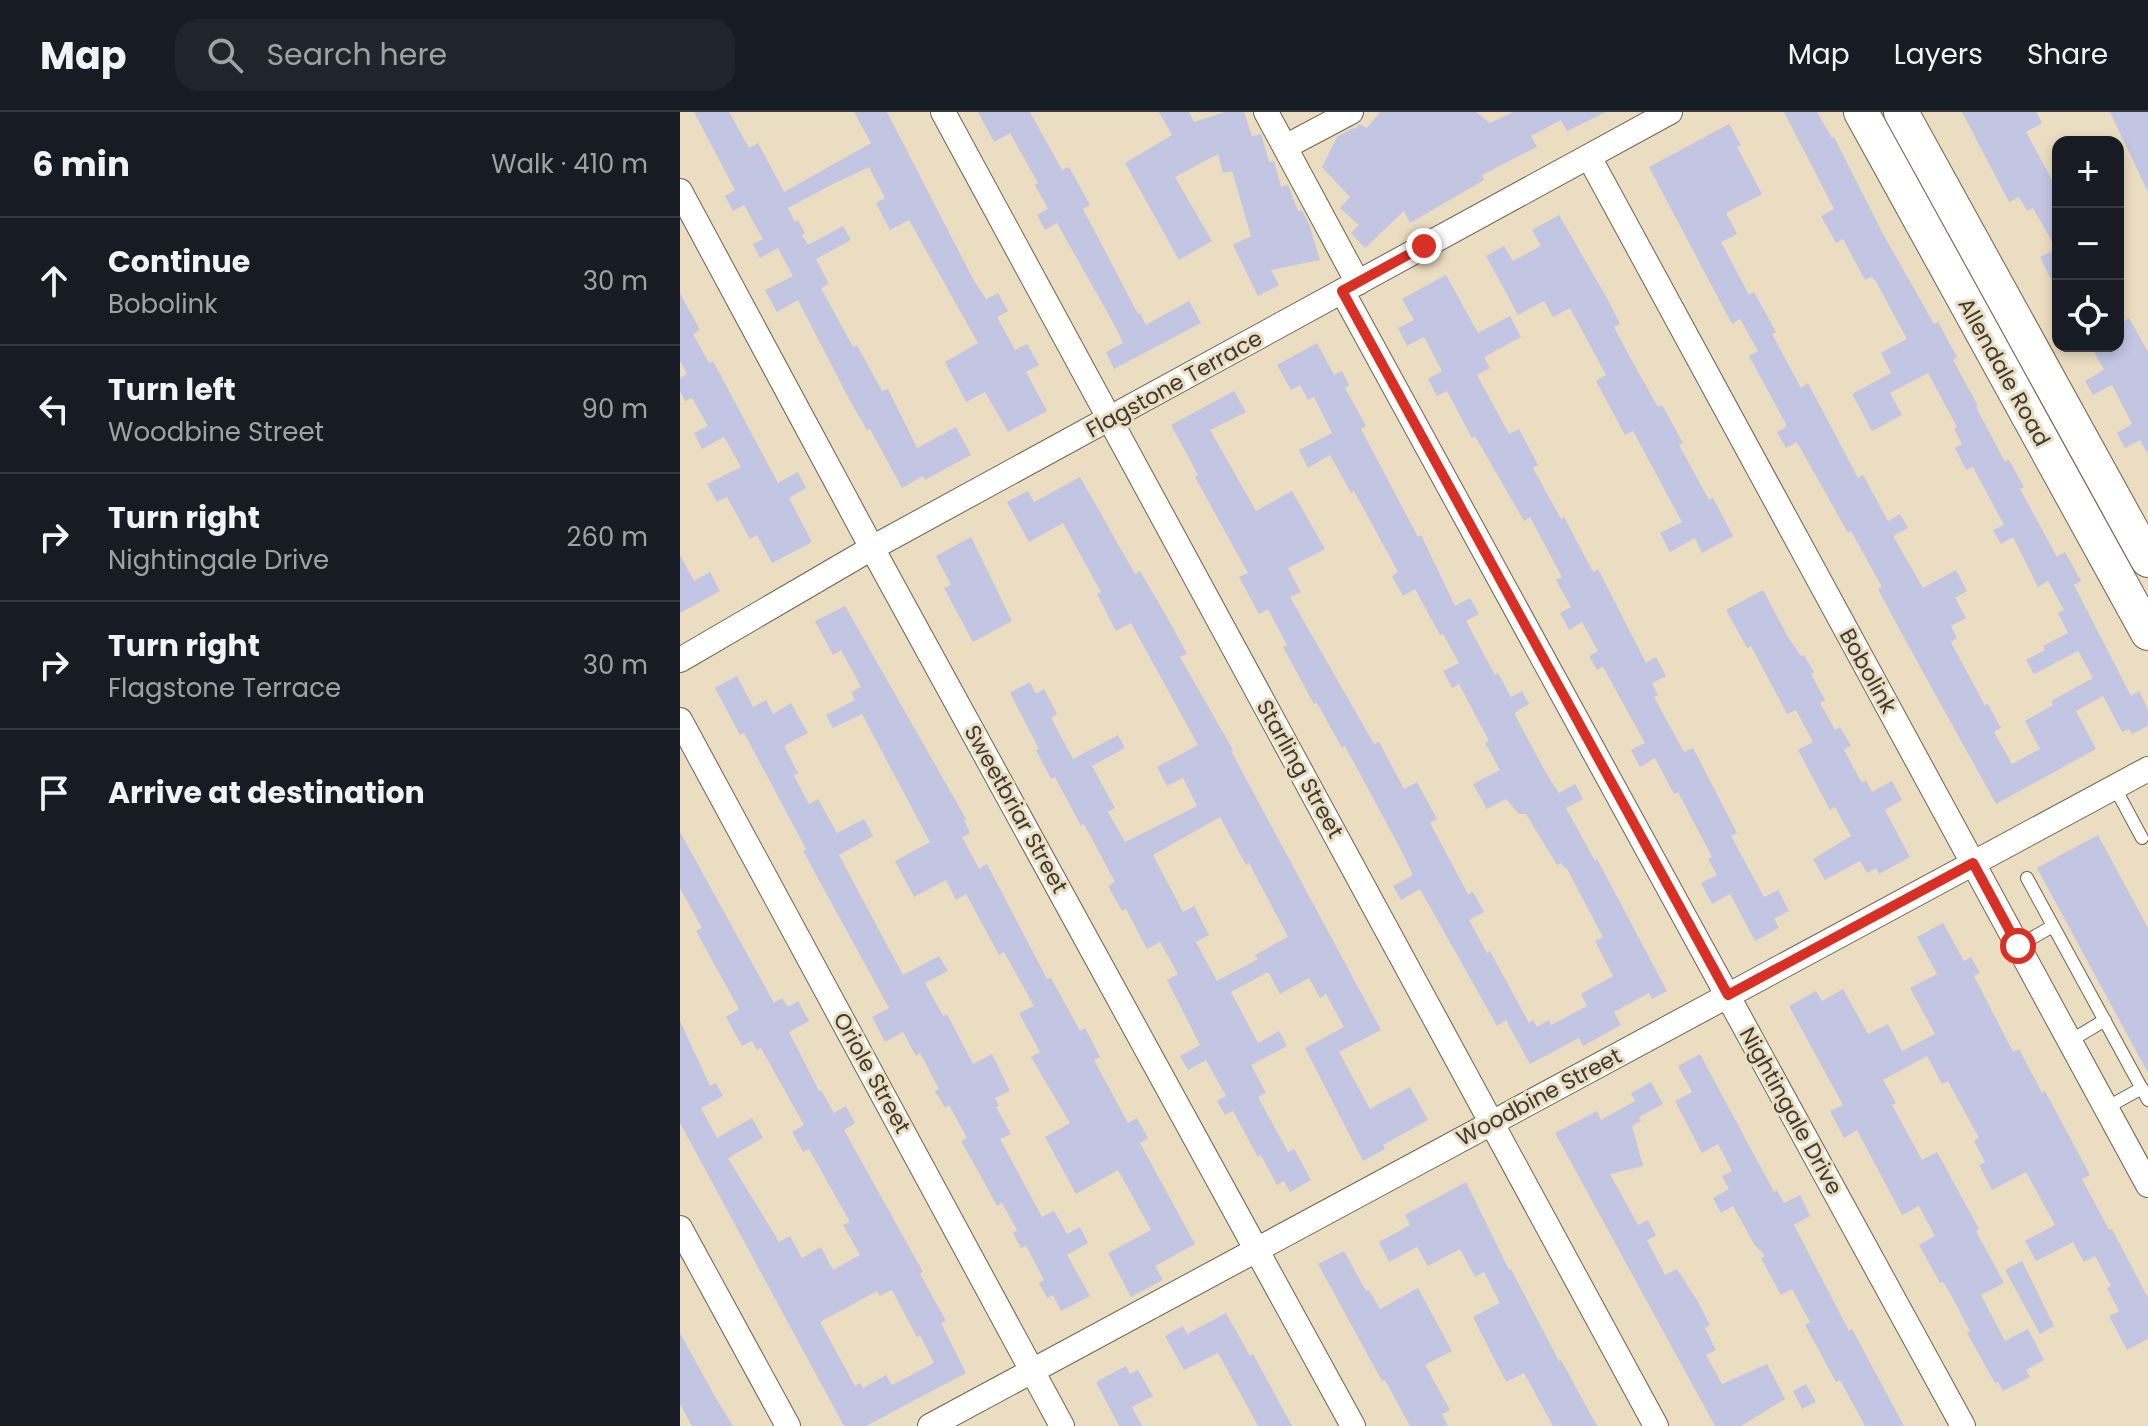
<!DOCTYPE html>
<meta charset="utf-8">
<style>
:root{--surface:#171b24;--page:#20242c;--text:#f1f3f6;--muted:#9ea1a6;--line:#363941}
body{margin:0;font-family:Poppins,sans-serif;background:var(--page);color:var(--text)}
.controls{position:absolute;right:24px;top:24px;display:grid;overflow:hidden;border-radius:16px;box-shadow:0 4px 12px #0003}
.controls button{width:72px;height:72px;display:grid;place-items:center;padding:0;border:0;border-bottom:2px solid var(--line);background:var(--surface);color:var(--text);font:40px sans-serif}
.stop{position:absolute;width:24px;height:24px;margin:-18px;border:6px solid #d93025;border-radius:50%;background:#fff}
.stop.end{background:#d93025;border-color:#fff;box-shadow:0 2px 8px #0008}
.list{margin:0;padding:0;list-style:none}
h2{display:flex;justify-content:space-between;align-items:center;height:104px;margin:0;padding:0 32px;font-size:34px}
h2 small{font-size:26px;font-weight:400;color:var(--muted)}
.list li{display:grid;grid-template-columns:52px 1fr auto;gap:24px;align-items:center;box-sizing:border-box;height:128px;padding:0 32px;border-top:2px solid var(--line)}
.list b{display:block;font-size:30px;white-space:nowrap}
.list p{margin:0;font-size:26px;white-space:nowrap;color:var(--muted)}
.list em{font-size:26px;font-style:normal;color:var(--muted)}
.icon{flex:none;width:44px;height:44px;fill:none;stroke:currentColor;stroke-width:2;stroke-linecap:round;stroke-linejoin:round}
.map{position:relative;flex:none;width:1468px;height:1314px;overflow:hidden}
header{display:flex;align-items:center;gap:48px;box-sizing:border-box;height:112px;padding:0 40px;background:var(--surface);border-bottom:2px solid var(--line)}
header strong{font-size:38px}
nav{display:flex;gap:44px;margin-inline-start:auto;font-size:28px}
.search{width:560px;height:72px;background:var(--page);display:flex;align-items:center;gap:20px;box-sizing:border-box;padding:0 28px;border-radius:24px;color:var(--muted);font-size:30px}
main{display:flex}
aside{flex:1;background:var(--surface)}
.map>svg:first-child{display:block}
.building{fill:#c3c6e3;fill-rule:evenodd}
.lines{fill:none;stroke-linecap:round;stroke-linejoin:round}
.service-casing{stroke:#6f644b;stroke-width:14}
.minor-casing{stroke:#6f644b;stroke-width:26}
.secondary-casing{stroke:#6f644b;stroke-width:36}
.service{stroke:#fff;stroke-width:12}
.minor{stroke:#fff;stroke-width:24}
.secondary{stroke:#fff;stroke-width:34}
.route{stroke:#d93025;stroke-width:10}
.labels{text-anchor:middle;dominant-baseline:central;stroke-width:6;stroke-linejoin:round;paint-order:stroke}
.street-label{font-size:22px;fill:#3f3a2f;stroke:#eaddc1}
</style>
<header>
<strong>Map</strong>
<div class="search"><svg class="icon" aria-label="search" viewBox="0 0 24 24"><circle cx="10" cy="10" r="6"/><path d="M15 15l6 6"/></svg>Search here</div>
<nav><a>Map</a><a>Layers</a><a>Share</a></nav>
</header>
<main>
<aside>
<h2>6 min<small>Walk · 410 m</small></h2>
<ul class="list">
<li><svg class="icon" aria-label="ahead" viewBox="0 0 24 24"><path d="M12 20V5M6 11l6-6 6 6"/></svg><div><b>Continue</b><p>Bobolink</p></div><em>30 m</em></li>
<li><svg class="icon" aria-label="left" viewBox="0 0 24 24"><path d="M17 20v-9H6M10 6l-5 5 5 5"/></svg><div><b>Turn left</b><p>Woodbine Street</p></div><em>90 m</em></li>
<li><svg class="icon" aria-label="right" viewBox="0 0 24 24"><path d="M7 20v-9h11M14 6l5 5-5 5"/></svg><div><b>Turn right</b><p>Nightingale Drive</p></div><em>260 m</em></li>
<li><svg class="icon" aria-label="right" viewBox="0 0 24 24"><path d="M7 20v-9h11M14 6l5 5-5 5"/></svg><div><b>Turn right</b><p>Flagstone Terrace</p></div><em>30 m</em></li>
<li><svg class="icon" aria-label="arrive" viewBox="0 0 24 24"><path d="M6 21V4h12l-3 4 3 4H6"/></svg><div><b>Arrive at destination</b></div></li>
</ul>
</aside>
<div class="map">
<svg width="1468" height="1314" viewBox="0 0 1468 1314">
<rect width="100%" height="100%" fill="#eaddc1"/>
<!-- building -->
<path class="building" d="M14 0H49L69 36 78 31 104 80 191 31 174 0H207L293 167 306 187 318 181 328 199 317 205 335 238 347 232 359 253 346 260 367 299 328 320 305 280 286 290 265 250 298 231 229 108 210 118 196 91 205 86 189 55 151 73 108 96 115 110 118 108 125 121 122 123 128 133 163 114 171 128 136 147 149 172 141 176 173 235 177 233 202 279 208 277 237 336 276 315 291 343 245 368 243 364 222 376 190 317 187 318 169 287 118 188 97 200 85 178 113 164 98 136 80 146 73 132 83 127 64 93 53 99 45 84 55 78Z
M298 0H350L382 58 389 55 410 93 403 97 458 202 460 201 466 213 509 189 521 211 434 257 426 240 443 231 435 214 377 111 365 118 357 103 368 97 355 73 358 71 330 21 314 30Z
M479 0H509L514 10 545 0H564L572 24 581 22 589 50 594 49 601 75 608 73 618 99 622 98 629 112 640 148 591 158 599 173 578 184 553 133 571 124 552 59 543 61 538 42 495 65 532 129 499 148 445 51 492 23Z
M700 0H796L810 11 833 0H926L887 19 881 8 851 24 857 35 802 63 804 68 730 111 724 99 685 136 671 121 679 113 660 96 670 85 642 55 657 25 673 16 675 17 679 12 687 16Z
M1104 0H1137L1152 26 1154 25 1203 122 1254 212 1258 210 1277 245 1273 248 1298 294 1296 295 1325 350 1329 348 1344 375 1340 377 1377 445 1385 440 1401 469 1394 473 1451 584 1459 579 1468 597V614L1452 622 1449 617 1442 620 1423 584 1396 599 1416 637 1316 692 1222 522 1198 477 1202 475 1171 419 1168 421 1117 330 1106 336 1097 320 1107 314 1069 244 1078 239 1060 207 1052 212 969 55 1049 12 1061 33 1057 35 1082 82 1046 101 1057 122 1041 130 1069 183 1074 180 1096 220 1092 222 1121 276 1128 271 1178 366 1183 363 1208 409 1220 402 1228 416 1213 424 1243 476 1276 458 1287 479 1275 486 1286 506 1271 514 1277 526 1271 530 1305 594 1308 592 1321 616 1314 620 1332 652 1360 637 1345 609 1373 593 1371 589 1413 566 1398 539 1354 562 1346 548 1365 538 1363 534 1388 521 1378 501 1384 498 1368 469 1358 475 1333 425 1321 432 1313 418 1324 413 1293 355 1286 358 1275 336 1282 332 1274 317 1277 315 1248 261 1210 281 1222 303 1192 319 1172 282 1211 261 1201 241 1227 227 1195 168 1191 165 1185 168 1163 127 1156 131 1141 104 1154 97Z
M1282 0H1356L1362 11 1346 20 1378 79V182L1360 145 1376 137 1353 96 1347 99 1339 85 1329 90Z
M1430 0H1468V80Z
M879 103 928 188 940 212 934 215 952 249 978 295 982 293 1003 331 999 333 1029 388 1033 386 1053 424 1022 441 1015 426 990 440 980 421 1002 410 953 319 945 323 916 269 926 263 890 196 873 205 864 189 838 203 806 144 824 134 833 149 861 134 852 118Z
M766 163 798 221 830 204 841 225 804 245 810 256 797 263 829 322 839 317 858 353 853 356 881 407 884 405 913 460 918 457 966 551 976 545 986 564 972 571 978 583 974 585 1004 640 1013 636 1057 721 1051 724 1084 785 1098 778 1109 799 1094 807 1099 816 1075 829 1050 782 1032 792 1021 771 1037 763 1028 747 1032 745 998 680 994 682 975 646 960 655 951 638 965 631 923 555 917 558 909 544 918 539 902 510 889 518 880 501 891 495 876 468 882 465 850 405 844 409 795 324 792 326 767 279 757 284 748 267 762 259 744 225 727 234 718 216 734 208 722 187Z
M0 181 20 218 13 222 29 251 33 249 98 371 118 360 126 376 109 386 132 430 92 451 77 423 70 427 47 385 37 390 27 372 61 355 44 325 22 337 14 321 28 314 12 286 5 289 0 279V266L7 262 0 249Z
M1449 206 1468 240V342L1460 328 1445 336 1437 321 1452 312 1432 273 1413 283 1405 269 1424 258 1411 234H1438V213Z
M637 231 654 263 662 259 669 273 665 276 686 314 681 317 738 425 741 423 775 494 790 486 799 502 786 509 815 563 818 561 831 585 842 579 849 592 836 600 835 603 866 661 879 681 895 672 903 687 886 696 915 749 917 747 987 879 972 887 969 881 934 900 941 913 903 934 899 926 850 952 826 908 817 914 740 777 721 788 713 774 733 763 721 738 665 634 662 636 637 591 634 592 603 535 607 533 588 497 579 502 559 465 568 461 515 365 518 363 491 313 554 279 566 300 530 318 576 399 612 379 645 437 608 456 621 480 610 485 694 632 699 630 724 677 737 670 757 707 750 711 788 782 793 780 804 800 789 808 807 841 810 839 849 911 853 908 857 915 869 908 871 913 907 894 901 882 933 864 915 829 923 825 886 755 884 756 881 751 877 753 846 702H839L826 687 807 697 793 672 820 658 805 631 809 629 779 572 772 576 763 559 779 551 763 522 760 523 735 477 723 484 712 464 718 460 674 379 671 381 650 343 628 356 619 338 652 321 634 285 628 288 620 273 611 278 597 253Z
M400 365 455 462 460 459 487 505 507 542 500 545 553 638 551 639 701 918 659 940 690 997 730 975 748 1008 703 1033 705 1037 683 1049 625 936 664 915 646 882 640 886 629 866 600 882 589 861H586L551 880 578 931 599 919 607 934 571 953 586 981 578 985 608 1040 614 1037 631 1068 610 1080 604 1069 597 1073 581 1043 578 1045 553 999 545 1003 537 989 546 984 526 948 508 958 500 944 520 933 487 868 498 862 480 830 467 837 446 797 442 799 428 774 435 770 404 712 401 714 375 665 371 667 356 638 359 637 330 581 350 570 356 582 364 577 377 602 371 606 393 647 438 623 445 636 412 654 435 696 428 700 445 730 517 694 503 666 487 674 477 655 518 633 451 511 436 519 417 482 421 480 383 411 349 430 327 390 348 379 354 390ZM540 705 566 753 569 751 608 825 575 843 578 847 537 869 516 830 529 823 514 794 503 800 473 743Z
M291 425 332 509 293 530 264 476 271 473 256 444Z
M0 443 14 469 30 460 40 479 0 501Z
M1083 478 1108 525 1121 544 1124 543 1134 560 1131 562 1145 588 1140 591 1155 618 1160 615 1171 634 1164 638 1182 671 1186 668 1192 680 1212 669 1222 688 1205 698 1230 745 1199 762 1196 756 1187 761 1180 749 1145 768 1133 747 1171 724 1155 695 1150 698 1118 638 1133 630 1116 598 1107 602 1071 534 1067 536 1046 498Z
M165 494 286 707 284 708 290 721 282 725 299 757 307 752 367 867 371 866 400 919 405 916 420 945 414 948 448 1011 457 1006 468 1026 460 1031 515 1132 475 1154 483 1168 451 1185 428 1141 471 1118 438 1058 396 1082 365 1025 390 1011 351 945 360 940 339 901 354 894 324 840 319 843 286 782 276 788 266 768 234 785 215 749 250 730 182 602 153 616 146 603 175 588 171 580 181 575 161 538 153 543 135 509Z
M57 564 73 595 86 588 93 602 111 591 118 604 128 621 104 634 118 661 114 664 129 692 138 687 157 721 184 707 193 724 159 743 223 863 259 844 268 859 245 871 263 904 267 902 293 952 312 942 330 979 315 986 319 994 316 995 331 1022 320 1027 362 1105 374 1099 387 1122 400 1115 408 1131 387 1143 410 1184 381 1199 373 1183 367 1186 359 1171 364 1168 346 1134 341 1136 333 1121 337 1118 322 1091 317 1094 298 1059 281 1029 287 1026 269 993 265 996 255 979 259 977 240 941 236 944 223 920 205 930 192 905 209 896 123 739 126 737 93 675 64 621 60 623 35 576Z
M0 720 94 891 102 886 108 895 118 889 129 909 109 920 139 979 141 978 154 1001 166 994 175 1011 164 1018 243 1160 240 1162 266 1209 261 1211 286 1261 186 1314H164L0 1011V909L30 974 36 971 43 984 21 996 37 1026 72 1006 83 1026 48 1046 99 1130 110 1124 122 1146 141 1135 153 1158 180 1143 163 1113 170 1110 129 1037 123 1040 112 1020 124 1013 81 936 77 938 72 929 62 934 46 905 59 897 16 819 22 816 0 776ZM212 1178 237 1225 240 1223 254 1251 212 1273 206 1263 183 1276 180 1271 175 1274 140 1210 197 1179 200 1184Z
M1418 723 1468 816V961L1357 756Z
M1263 811 1284 849 1291 845 1300 861 1294 864 1333 940 1339 937 1362 981 1365 979 1410 1063 1402 1067 1429 1118 1432 1117 1468 1186V1227L1447 1238 1429 1204 1439 1199 1427 1176 1431 1174 1415 1144 1404 1150 1393 1130 1356 1149 1345 1129 1375 1113 1346 1060 1312 1078 1299 1053 1305 1050 1294 1029 1299 1026 1268 969 1262 972 1247 944 1203 968 1216 991 1212 993 1242 1048 1257 1040 1299 1117 1296 1119 1324 1171 1301 1183 1325 1229 1348 1217 1364 1248 1346 1258 1350 1265 1323 1279 1318 1270 1315 1271 1287 1221 1290 1219 1270 1181 1263 1170 1260 1171 1239 1133 1255 1124 1239 1094 1222 1103 1177 1018 1164 1026 1150 999 1163 993 1109 894 1136 879 1142 889 1163 877 1188 922 1208 912 1222 939 1255 922 1230 876 1257 862 1237 825Z
M1020 942 1094 1080 1097 1078 1104 1091 1120 1083 1130 1104 1114 1113 1169 1219 1172 1217 1224 1314H1185L1160 1268 1156 1270 1125 1213 1130 1210 1112 1177 1101 1183 1081 1146 1085 1144 1074 1132 1053 1094 1041 1101 1033 1086 1049 1077 1042 1064 1052 1059 1038 1032 1022 1041 995 989 1012 980 998 954Z
M971 970 983 992 959 1005 961 1009 952 1014 963 1054 930 1062 958 1113 968 1108 976 1124 967 1128 985 1163 997 1157 1018 1190 1030 1213 1025 1216 1036 1238 1026 1243 1042 1272 1087 1252 1105 1287 1061 1314H1035L875 1021 917 999 921 1008 955 989 951 981Z
M786 1070 829 1158 831 1157 879 1249 881 1248 917 1314H873L844 1261 826 1270 793 1205 820 1191 804 1160 795 1165 780 1137 748 1154 737 1135 709 1150 699 1130 730 1113 725 1103Z
M664 1139 686 1179 689 1178 700 1197 738 1176 772 1239 745 1253 770 1298 762 1302 768 1314H730L705 1268 702 1269 638 1152Z
M1342 1149 1374 1214 1360 1222 1325 1158Z
M546 1201 570 1244 573 1242 612 1314H578L538 1241 504 1258 485 1224 503 1214 507 1222Z
M0 1221 34 1283 53 1314H12L0 1292Z
M446 1254 450 1262 458 1258 473 1284 452 1295 462 1314H439L416 1270Z
M1126 1272 1136 1290 1122 1297 1113 1279Z"/>
<g class="lines">
<defs>
<path id="service" d="M1434 674 1462 726
M1347 766 1468 988
M1338 834 1373 814
M1390 929 1425 908
M1426 996 1462 976"/>
<path id="minor" d="M263 0 976 1314
M586 0 678 171
M605 35 671 0
M909 45 1468 1073
M0 79 192 436 673 1314
M662 179 1283 1314
M0 548 192 436 990 0
M0 608 382 1314
M0 1116 108 1314
M250 1314 1468 657"/>
<path id="secondary" d="M1181 0 1468 521
M1221 0 1468 448"/>
</defs>
<!-- service casing -->
<use href="#service" class="service-casing"/>
<!-- minor casing -->
<use href="#minor" class="minor-casing"/>
<!-- secondary casing -->
<use href="#secondary" class="secondary-casing"/>
<!-- service -->
<use href="#service" class="service"/>
<!-- minor -->
<use href="#minor" class="minor"/>
<!-- secondary -->
<use href="#secondary" class="secondary"/>
</g>
<g class="lines">
<!-- route -->
<path class="route" d="M744 134 662 179 1048 883 1293 751 1338 834"/>
</g>
<g class="labels">
<!-- street labels -->
<g class="street-label">
<text transform="translate(1324 260) rotate(61)">Allendale Road</text>
<text transform="translate(494 272) rotate(-29)">Flagstone Terrace</text>
<text transform="translate(1188 559) rotate(61)">Bobolink</text>
<text transform="translate(620 657) rotate(61)">Starling Street</text>
<text transform="translate(336 697) rotate(61)">Sweetbriar Street</text>
<text transform="translate(192 961) rotate(61)">Oriole Street</text>
<text transform="translate(859 985) rotate(-28)">Woodbine Street</text>
<text transform="translate(1111 999) rotate(61)">Nightingale Drive</text>
</g>
</g>
</svg>
<div class="controls">
<button>+</button>
<button>−</button>
<button><svg class="icon" aria-label="locate" viewBox="0 0 24 24"><circle cx="12" cy="12" r="6"/><path d="M12 2v4M12 18v4M2 12h4M18 12h4"/></svg></button>
</div>
<div class="stop" style="left:1338px;top:834px"></div>
<div class="stop end" style="left:744px;top:134px"></div>
</div>
</main>
